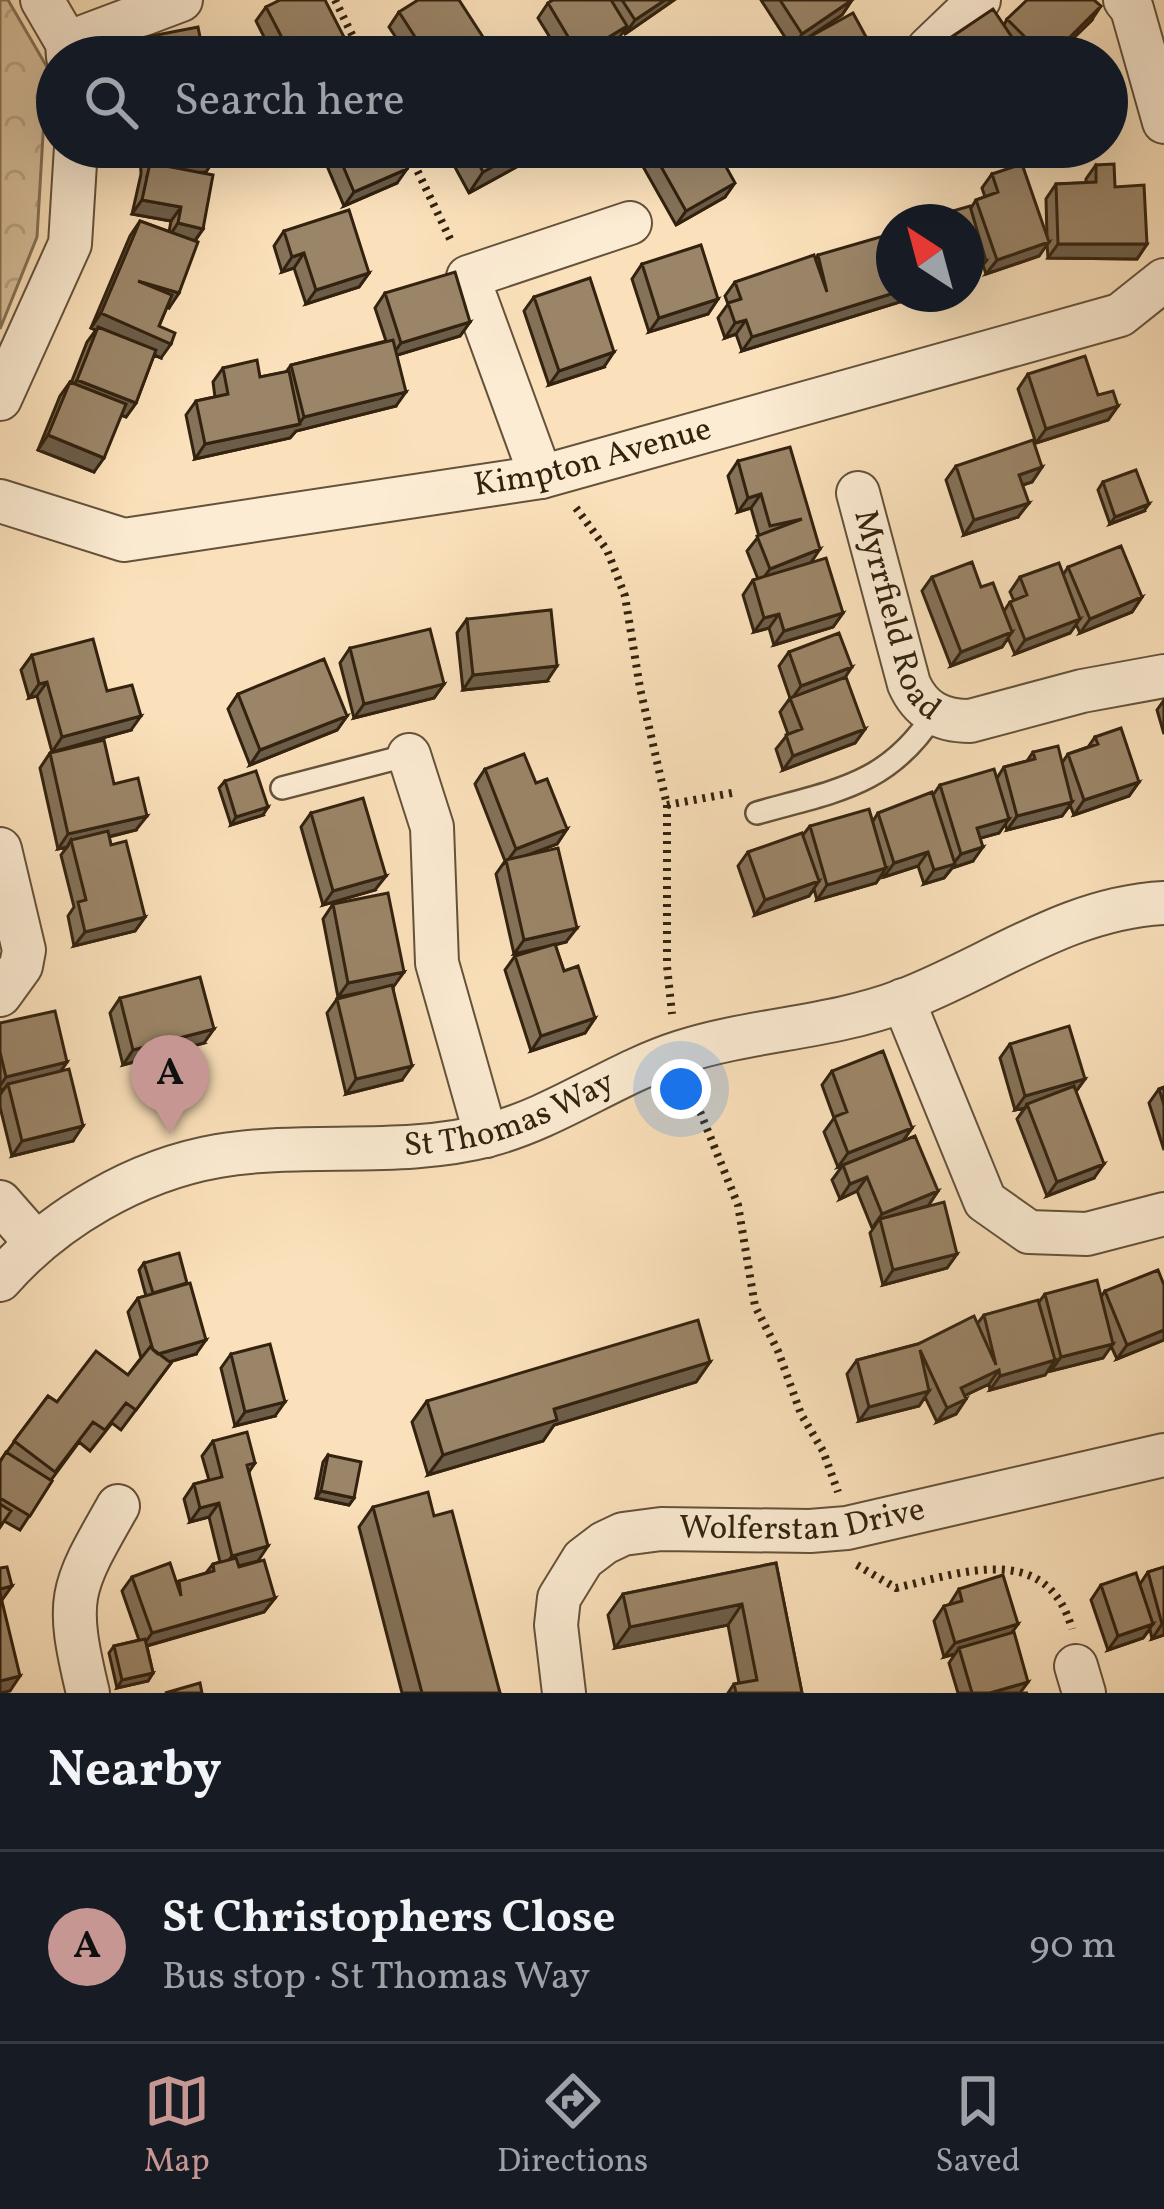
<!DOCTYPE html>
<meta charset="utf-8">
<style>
:root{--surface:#171b24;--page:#242831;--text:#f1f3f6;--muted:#9ea1a6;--line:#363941;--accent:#c59692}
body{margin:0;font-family:Vollkorn,serif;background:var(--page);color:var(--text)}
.compass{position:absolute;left:876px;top:204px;width:108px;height:108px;border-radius:50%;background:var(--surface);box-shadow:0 12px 48px #0002;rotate:324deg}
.you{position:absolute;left:681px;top:1089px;width:42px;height:42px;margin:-30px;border:9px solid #fff;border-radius:50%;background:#1a73e8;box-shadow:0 0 0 18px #1a73e833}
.badge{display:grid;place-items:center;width:78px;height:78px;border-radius:50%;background:var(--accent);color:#111;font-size:39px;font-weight:700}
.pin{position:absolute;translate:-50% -99px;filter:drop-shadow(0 3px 6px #0008)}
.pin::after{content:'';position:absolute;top:63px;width:42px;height:36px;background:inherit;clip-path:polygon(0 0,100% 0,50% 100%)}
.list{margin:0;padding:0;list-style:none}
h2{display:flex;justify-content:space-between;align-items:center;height:156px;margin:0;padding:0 48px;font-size:51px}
h2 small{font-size:39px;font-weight:400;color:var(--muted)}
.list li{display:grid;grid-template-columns:78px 1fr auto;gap:36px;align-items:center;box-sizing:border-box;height:192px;padding:0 48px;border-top:3px solid var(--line)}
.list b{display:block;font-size:45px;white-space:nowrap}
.list p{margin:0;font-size:39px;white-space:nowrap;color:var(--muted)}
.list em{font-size:39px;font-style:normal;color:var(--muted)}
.icon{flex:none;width:66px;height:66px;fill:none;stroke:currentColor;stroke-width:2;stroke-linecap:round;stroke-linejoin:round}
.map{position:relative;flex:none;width:1164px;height:1693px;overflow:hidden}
.search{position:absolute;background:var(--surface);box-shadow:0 12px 48px #0002;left:36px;right:36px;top:36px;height:132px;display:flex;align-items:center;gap:30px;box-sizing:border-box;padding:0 42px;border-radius:66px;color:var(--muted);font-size:45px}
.sheet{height:348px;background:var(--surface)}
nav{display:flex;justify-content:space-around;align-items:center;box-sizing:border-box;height:168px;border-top:3px solid var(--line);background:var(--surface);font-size:33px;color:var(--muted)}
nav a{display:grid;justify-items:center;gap:6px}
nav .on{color:var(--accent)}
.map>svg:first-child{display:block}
.park{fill:url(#park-crowns);stroke:#867256;stroke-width:3}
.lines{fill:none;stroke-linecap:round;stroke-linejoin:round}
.lane-casing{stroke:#64523a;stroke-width:26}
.street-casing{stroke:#64523a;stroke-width:46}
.path{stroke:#32220f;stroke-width:8;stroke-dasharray:3 6;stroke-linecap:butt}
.lane{stroke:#fcecd3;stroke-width:21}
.street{stroke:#fcecd3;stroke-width:42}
.wall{fill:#857259;stroke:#32220f;stroke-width:3}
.shaded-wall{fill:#6c5d49;stroke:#32220f;stroke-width:3}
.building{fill:#9b8568;stroke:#32220f;stroke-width:3}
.labels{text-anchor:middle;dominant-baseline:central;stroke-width:9;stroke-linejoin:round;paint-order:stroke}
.street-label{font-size:33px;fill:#32220f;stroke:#fcecd3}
</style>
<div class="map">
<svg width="1164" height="1693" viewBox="0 0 1164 1693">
<defs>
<pattern id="park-crowns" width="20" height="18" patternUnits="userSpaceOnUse" patternTransform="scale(3)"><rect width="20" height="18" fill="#d9c19e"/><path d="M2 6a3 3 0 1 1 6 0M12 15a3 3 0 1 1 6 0" fill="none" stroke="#bba687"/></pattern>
</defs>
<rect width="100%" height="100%" fill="#fbe1bb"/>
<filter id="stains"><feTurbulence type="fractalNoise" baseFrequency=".00167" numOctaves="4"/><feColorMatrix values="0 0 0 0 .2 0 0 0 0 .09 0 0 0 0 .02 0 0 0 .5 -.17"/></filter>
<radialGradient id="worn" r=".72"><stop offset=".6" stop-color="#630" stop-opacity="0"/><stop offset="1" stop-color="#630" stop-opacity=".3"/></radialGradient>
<!-- park -->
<path class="park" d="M0 0H8L47 67 37 237 0 329Z"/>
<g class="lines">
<defs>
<path id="lane" d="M282 788 409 755
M757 813C834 791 888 786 934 714"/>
<g id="street">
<path d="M42 0 67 43 68 57"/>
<path d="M1125 0 1132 9 1164 122"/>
<path d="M67 43 181 0"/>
<path d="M928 49 979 0"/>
<path d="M0 399 70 244 76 147"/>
<path d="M541 477 468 277 630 223"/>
<path id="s1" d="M858 493 909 684C921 711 941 721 970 721L1082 691 1164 676"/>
<path id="s2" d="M0 501 124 540 541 477 1120 315 1164 280"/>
<path d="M409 755 432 827 437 963 486 1136"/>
<path d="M0 849 24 950 21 966 0 995"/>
<path d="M903 1000 985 1201 1029 1232 1087 1234 1164 1214"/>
<path d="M0 1202 36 1243"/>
<path id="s3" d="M0 1280C54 1218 137 1170 218 1156 307 1141 401 1158 489 1135 557 1117 615 1073 681 1052 753 1029 831 1028 902 1001 991 967 1066 908 1164 903"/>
<path d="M1076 1666 1084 1693"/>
<path d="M88 1693C65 1597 70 1590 118 1506"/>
<path id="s4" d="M564 1693 556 1625 559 1598 583 1559 604 1543 623 1534 661 1529 810 1531 847 1528 1164 1455"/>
</g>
</defs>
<!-- lane casing -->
<use href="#lane" class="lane-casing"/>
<!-- street casing -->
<use href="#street" class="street-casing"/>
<!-- path -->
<path class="path" d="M335 0 363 57
M406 147 452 243
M576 508 607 550 625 596 640 688 667 805V966L672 1014
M667 805 737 792
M690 1087 738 1205 755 1306 778 1351 801 1414 823 1451 838 1492
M857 1565 896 1588C963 1572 1047 1541 1072 1629"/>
<!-- lane -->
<use href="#lane" class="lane"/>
<!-- street -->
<use href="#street" class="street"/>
</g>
<!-- wall -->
<path class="wall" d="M553 0H674L625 34 623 31 617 41 590 57H562L538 18 548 3Z
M761 0H852L842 15 806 39 877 57H793L792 55 802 41 792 48Z
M266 7 344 37 334 51 322 57H274L256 21Z
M399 12 473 51 464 57H409L389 27Z
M1007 19 1091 21 1054 57H942L940 53 950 38 1004 25Z
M136 39 204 57H127L126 53Z
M140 147H215L206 172H198L203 229 195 241 169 308 167 307 159 326 161 358 154 355 136 403 126 417 121 415 94 472 38 450 60 396 70 382 71 383 87 342 96 330 91 328 130 236 140 221 169 232 171 221 132 214 141 174Z
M319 147H398L397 183 344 206Z
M444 147H553L469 193Z
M632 147H715L725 197 676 225Z
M1096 165 1115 187 1147 244 1137 259 1048 258 1047 243 1039 256 986 274 983 265 976 275 966 278V222L971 208 976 200 985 197 982 188 992 174 1047 237 1046 199 1056 184 1086 183V179Z
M284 231 369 273 359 287 306 304 294 268 282 272 274 246Z
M818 255 894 294H908L903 301 742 351 736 334 725 338 718 318 728 304 725 296 735 282 816 259Z
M642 264 718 299 708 314 649 332 632 279Z
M385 293 470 322 460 336 397 355 396 406 296 431 290 438 195 459 186 415 196 401 215 397 213 382 223 368 260 377 286 372 291 365 386 341 375 308Z
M534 297 604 367 549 385 524 311Z
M1028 374 1098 395 1118 406 1108 420 1036 443 1018 389Z
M738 461 811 562 843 613 833 627 774 645 769 628 754 632 743 595 753 580 758 579 747 551 759 536 751 508 738 512 728 476Z
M956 466 1042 467 1032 482 1023 485 1018 517 964 535 946 480Z
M1103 482 1144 511 1110 524 1098 490Z
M1068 567 1142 597 1132 612 1080 633 1076 624 1070 633 1015 654 1008 638 1002 647 951 666 922 591 932 577 981 587 1004 611 1010 602 1014 601 1010 592 1020 577 1063 575Z
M467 619 547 681 463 690 457 633Z
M350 648 444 684 434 698 354 718 340 663Z
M789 652 844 678 865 729 855 743 783 770 776 749 788 734 780 712 790 698 779 666Z
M32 655 107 691 131 730 52 752 37 696 29 698 21 670Z
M238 694 347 716 337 730 250 765 228 709Z
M1164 700V734L1157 710Z
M1095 737 1139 782 1129 796 1074 815 1070 805 1062 816 1007 830 1005 824 999 833 980 838 973 861 952 868 944 878 924 884 918 866 884 877 883 873 876 883 817 900 814 889 809 896 755 915 738 866 748 852 803 835 810 826 873 821 878 813 933 795 940 785 997 778 1004 767 1027 761 1033 752 1062 763 1068 754 1088 747Z
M50 753 114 784 136 830 109 837 111 845 145 917 135 931 74 946 68 916 74 907 61 855 67 847 58 849 40 768Z
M485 769 536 783 567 829 557 844 529 854 566 942 555 945 564 971 595 1018 585 1033 531 1051 505 970 515 956 541 948 514 954 496 874 505 861 475 784Z
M225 781 263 815 231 825 219 788Z
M311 813 375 890 323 905 301 827Z
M333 904 404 972 393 986 402 1080 346 1094 327 1013 337 999 374 990 338 997 323 919Z
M120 998 204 1043 123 1065 110 1013Z
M0 1023 67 1062 61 1071 73 1141 12 1156 0 1107V1095L4 1089 0 1090Z
M1010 1044 1085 1079 1076 1091 1094 1178 1047 1196 1017 1119 1025 1108 1015 1110 1000 1058Z
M832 1071 912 1128 903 1140 938 1191 928 1206 957 1254 947 1268 883 1285 870 1233 874 1227 872 1228 857 1191 840 1199 832 1180 843 1165 854 1161 838 1167 824 1132 834 1118 822 1085Z
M1164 1087V1150L1149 1103 1159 1089Z
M144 1263 196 1354 169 1362 171 1363 121 1430 112 1423 90 1451 79 1442 51 1480 52 1481 20 1530 4 1521 0 1527V1461L48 1396 57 1402 128 1375 141 1358 128 1312 138 1298 146 1296 139 1270Z
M1105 1291 1164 1340 1117 1359 1111 1346 1103 1358 1051 1371 1050 1367 1045 1375 990 1390 989 1384 964 1396 966 1399 956 1414 937 1422 925 1397 919 1406 859 1421 847 1374 857 1360 918 1344 977 1324 984 1315 1039 1302 1045 1294 1101 1297Z
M231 1354 275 1416 235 1426 221 1368Z
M710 1362 696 1382 554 1425 543 1441 428 1475 412 1422 427 1401Z
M213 1441 255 1463 249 1472 258 1561 238 1566 275 1598 264 1612 147 1646 153 1673 148 1681 117 1688 109 1653 114 1646 139 1640 122 1591 132 1577 177 1584 179 1581 206 1573 213 1564 220 1562 209 1517 190 1522 184 1499 194 1484 209 1480 202 1456Z
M328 1455 354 1498 349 1505 316 1498 323 1462Z
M373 1507 434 1516 500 1693H402L359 1527Z
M776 1563 802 1693H728L734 1684 739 1683 728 1625 615 1648 608 1615 623 1594Z
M1164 1567V1635L1152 1639 1150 1629 1143 1638 1108 1650 1091 1600 1101 1585 1140 1584 1148 1572Z
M959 1589 1018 1624 1011 1633 1020 1693H1028H958L949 1663 955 1654 944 1657 934 1621 944 1606 949 1605Z"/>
<!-- shaded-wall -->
<path class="shaded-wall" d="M665 0H674L625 34 635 20Z
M852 0 842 15 792 48 802 34Z
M1101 6 1091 21 1054 57H1050Z
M627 26 617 41 590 57H578Z
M344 37 334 51 322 57H304Z
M483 37 473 51 464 57H452Z
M529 147H553L469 193 483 172Z
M216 157 206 172 147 176 152 162Z
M407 169 397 183 344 206 354 192Z
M735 183 725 197 676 225 686 211Z
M142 200 181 207 171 221 132 214Z
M178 223 203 229 193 243 168 238Z
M1049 242 1039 256 986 274 997 260Z
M1058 244H1147L1137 259 1048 258Z
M304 253 294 268 282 272 292 257Z
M986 261 976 275 966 278V267Z
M369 273 359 287 306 304 316 290Z
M138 281 179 293 169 308 128 295Z
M894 293 908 294 903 301 742 351 752 337Z
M718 299 708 314 649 332 659 318Z
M101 313 171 344 161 358 91 328Z
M746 320 736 334 725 338 735 323Z
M470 322 460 336 391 357 401 343Z
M614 352 604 367 549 385 559 371Z
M77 380 136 403 126 417 67 394Z
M406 392 396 406 296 431 290 438 195 459 205 444 298 425 304 417Z
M1118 406 1108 420 1036 443 1046 429Z
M48 435 104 458 94 472 38 450Z
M1042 467 1032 482 1009 489 1019 475Z
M761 494 751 508 738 512 748 498Z
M1029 503 1018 517 964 535 974 520Z
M1149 504 1144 511 1110 524 1115 517Z
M820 549 810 564 760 583 770 569Z
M1142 597 1132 612 1080 633 1090 619Z
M843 613 833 627 774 645 784 631Z
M779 614 769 628 754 632 764 618Z
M1080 619 1070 633 1015 654 1025 640Z
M1012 632 1002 647 951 666 961 652Z
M557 666 547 681 463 690 473 675Z
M852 667 842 682 791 700 801 686Z
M47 682 37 696 29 698 39 684Z
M444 684 434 698 354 718 364 704Z
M141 716 131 730 52 752 62 737Z
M347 716 337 730 250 765 260 750Z
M865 729 855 743 783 770 793 756Z
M1139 782 1129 796 1074 815 1084 800Z
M1072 802 1062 816 1007 830 1017 816Z
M268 807 263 815 231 825 236 817Z
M147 816 136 830 73 845 71 840 67 847 58 849 68 834Z
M1009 819 999 833 967 842 977 828Z
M567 829 557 844 506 863 516 849Z
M983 847 973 861 952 868 944 878 924 884 934 870 953 864 961 854Z
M928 852 918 866 884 877 894 863Z
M886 868 876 883 817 900 827 885Z
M386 876 375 890 323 905 333 891Z
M819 881 809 896 755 915 765 900Z
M145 917 135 931 74 946 85 932Z
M577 928 566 942 514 954 524 940Z
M404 972 394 986 338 997 348 983Z
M595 1018 585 1033 531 1051 541 1036Z
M214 1029 204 1043 123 1065 133 1050Z
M67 1062 57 1076 8 1084 4 1089 0 1090V1086L6 1077Z
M412 1066 402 1080 346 1094 356 1079Z
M1085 1079 1075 1093 1027 1104 1025 1108 1015 1110 1025 1096Z
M83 1126 73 1141 12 1156 22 1141Z
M912 1128 902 1142 838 1167 848 1153Z
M1104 1164 1094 1178 1047 1196 1057 1182Z
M867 1177 857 1191 840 1199 850 1184Z
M938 1191 928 1206 880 1219 872 1228 882 1214Z
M957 1254 947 1268 883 1285 893 1270Z
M1164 1330V1340L1117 1359 1127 1345Z
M206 1340 196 1354 145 1369 155 1355Z
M1113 1344 1103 1358 1051 1371 1061 1357Z
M1055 1360 1045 1375 990 1390 1000 1376Z
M710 1362 696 1382 554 1425 543 1441 428 1475 443 1455 554 1409Z
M999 1370 989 1384 951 1402 961 1388Z
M929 1391 919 1406 859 1421 869 1407Z
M966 1399 956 1414 937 1422 947 1408Z
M285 1402 275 1416 235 1426 245 1412Z
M321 1491 354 1498 349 1505 316 1498Z
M219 1503 209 1517 190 1522 200 1508Z
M268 1546 258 1561 222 1570 232 1556Z
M12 1586 2 1600H0V1589Z
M275 1598 264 1612 142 1647 152 1633Z
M742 1604 728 1625 615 1648 630 1627Z
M1018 1624 1008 1638 959 1648 955 1654 944 1657 955 1643Z
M1153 1624 1143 1638 1108 1650 1118 1636Z
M1162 1624H1164V1635L1152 1639Z
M153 1673 148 1681 117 1688 122 1680Z
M20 1676 10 1691 0 1693V1681Z
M1028 1682 1020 1693H990Z"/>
<!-- building -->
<path class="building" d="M280 0H325L344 37 304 57H292L266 7Z
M418 0H459L483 37 452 57H428L399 12Z
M553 0H611L627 26 579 55 548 3Z
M622 0H665L635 20Z
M780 0H852L802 34Z
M1027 0H1094L1101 6 1050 57H1045L1007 19Z
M993 9 1022 52 1015 57H962L950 38Z
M853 13 877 57H811L802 41Z
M198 27 204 57H140L136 39Z
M151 147H215L216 157 152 162Z
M335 147H398L407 169 354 192Z
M470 147H529L483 172Z
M650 147H715L735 183 686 211Z
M150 163 213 175 203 229 178 223 181 207 142 200Z
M1022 164 1049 242 997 260 976 200 998 192 992 174Z
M1114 164 1115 187 1144 185 1147 244H1058L1056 184 1096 182V165Z
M970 206 986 261 966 267V222L918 221Z
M349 210 369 273 316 290 304 253 292 257 284 231Z
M140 221 198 242 179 293 138 281 172 295 159 326 175 333 171 344 101 313Z
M894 233V293L752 337 746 320 735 323 728 303 741 299 735 282 814 255 827 292 818 255Z
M701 245 718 299 659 318 642 264Z
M455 272 470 322 401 343 385 293Z
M590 278 614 352 559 371 534 297Z
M98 327 156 350 136 403 77 380Z
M393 340 406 392 304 417 291 365Z
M1085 356 1098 395 1113 391 1118 406 1046 429 1028 374Z
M257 360 260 377 289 371 300 424 205 444 196 401 228 394 223 368Z
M70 382 126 404 104 458 48 435Z
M1033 440 1042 467 1019 475 1029 503 974 520 956 466Z
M790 447 820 549 770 569 757 536 802 519 770 526 761 494 748 498 738 461Z
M1136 470 1149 504 1115 517 1103 482Z
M1121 546 1142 597 1090 619 1068 567Z
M826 558 843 613 784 631 779 614 764 618 753 580Z
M972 562 981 587 993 583 1012 632 961 652 932 577Z
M1059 563 1080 619 1025 640 1010 602 1027 595 1020 577Z
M551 610 557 666 473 675 467 619Z
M430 629 444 684 364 704 350 648Z
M839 633 852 667 801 686 789 652Z
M93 639 107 691 132 685 141 716 62 737 47 682 39 684 32 655Z
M324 659 347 716 260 750 238 694Z
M846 677 865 729 793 756 786 735 802 729 790 698Z
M1121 728 1139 782 1084 800 1068 754 1098 744 1095 737Z
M104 740 114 784 138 778 147 816 68 834 50 753Z
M1058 746 1072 802 1017 816 1004 767 1035 759 1033 752Z
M524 754 536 783 547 779 567 829 516 849 485 769Z
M994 769 1009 819 977 828 983 847 961 854 940 785Z
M256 771 268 807 236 817 225 781Z
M932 792 955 864 934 870 928 852 894 863 878 813Z
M363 798 386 876 333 891 311 813Z
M869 809 886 868 827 885 810 826Z
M108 831 111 845 126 841 145 917 85 932 78 902 86 900 71 840Z
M802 833 819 881 765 900 748 852Z
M558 848 577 928 524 940 506 860Z
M388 893 404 972 348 983 333 904Z
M555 944 564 971 578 966 595 1018 541 1036 515 956Z
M200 977 214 1029 133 1050 120 998Z
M392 985 412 1066 356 1079 337 999Z
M55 1011 67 1062 6 1077 0 1052V1023Z
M1069 1026 1085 1079 1025 1096 1010 1044Z
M883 1051 912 1128 848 1153 834 1117 847 1112 832 1071Z
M69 1069 83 1126 22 1141 8 1084Z
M1074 1086 1104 1164 1057 1182 1027 1104Z
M1164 1087V1105L1159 1089Z
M915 1136 938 1191 882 1214 867 1177 850 1184 843 1165Z
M944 1202 957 1254 893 1270 880 1219Z
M179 1253 187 1283 153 1293 144 1263Z
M1158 1270 1164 1285V1330L1127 1345 1105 1291Z
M1097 1280 1113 1344 1061 1357 1045 1294Z
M190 1283 206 1340 158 1354 153 1350 138 1298Z
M1038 1300 1055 1360 1000 1376 999 1370 961 1388 966 1399 947 1408 920 1350 929 1391 869 1407 857 1360 918 1344 974 1316 996 1365 984 1315Z
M698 1320 710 1362 554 1409 557 1420 443 1455 427 1401Z
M270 1344 285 1402 245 1412 231 1354Z
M150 1347 171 1363 136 1410 126 1403 105 1430 93 1422 55 1472 14 1441 48 1396 57 1402 96 1351 128 1375Z
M247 1432 255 1463 247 1465 268 1546 232 1556 219 1503 200 1508 194 1484 222 1477 213 1441Z
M6 1452 52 1481 30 1516 0 1498V1462Z
M328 1455 361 1462 354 1498 321 1491Z
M428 1492 434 1516 452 1511 500 1693H422L373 1507Z
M0 1504 11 1511 0 1527Z
M236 1558 239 1567 264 1560 275 1598 152 1633 132 1577 170 1563 181 1596 179 1581 214 1571 213 1564Z
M776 1563 802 1693H736L734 1684 757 1680 742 1604 630 1627 623 1594Z
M7 1567 12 1586 0 1589V1568Z
M1164 1567V1624H1162L1148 1572Z
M1136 1573 1153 1624 1118 1636 1101 1585Z
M1003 1575 1018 1624 955 1643 944 1606 962 1601 959 1589Z
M0 1593 20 1676 0 1681Z
M1014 1632 1028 1682 990 1693H972L959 1648Z
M145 1639 153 1673 122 1680 114 1646Z
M200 1683 202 1693H165Z"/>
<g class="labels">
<!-- street labels -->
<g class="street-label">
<text stroke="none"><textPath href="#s2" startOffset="606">Kimpton Avenue</textPath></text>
<text stroke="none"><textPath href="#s1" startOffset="129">Myrrfield Road</textPath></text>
<text stroke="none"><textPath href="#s3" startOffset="552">St Thomas Way</textPath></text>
<text stroke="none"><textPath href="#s4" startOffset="369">Wolferstan Drive</textPath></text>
</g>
</g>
<rect width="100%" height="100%" filter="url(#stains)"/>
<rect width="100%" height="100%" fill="url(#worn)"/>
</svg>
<svg class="compass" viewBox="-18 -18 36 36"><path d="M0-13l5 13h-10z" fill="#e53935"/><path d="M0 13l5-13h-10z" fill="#9ea1a6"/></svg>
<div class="you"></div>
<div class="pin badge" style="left:170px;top:1134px">A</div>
<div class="search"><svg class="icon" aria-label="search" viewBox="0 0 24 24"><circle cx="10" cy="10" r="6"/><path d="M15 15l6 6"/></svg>Search here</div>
</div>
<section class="sheet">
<h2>Nearby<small></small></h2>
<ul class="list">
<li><span class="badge">A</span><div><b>St Christophers Close</b><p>Bus stop · St Thomas Way</p></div><em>90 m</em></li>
</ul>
</section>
<nav>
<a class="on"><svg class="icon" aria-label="map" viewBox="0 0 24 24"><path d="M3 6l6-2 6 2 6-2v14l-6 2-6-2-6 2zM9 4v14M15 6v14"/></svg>Map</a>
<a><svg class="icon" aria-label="directions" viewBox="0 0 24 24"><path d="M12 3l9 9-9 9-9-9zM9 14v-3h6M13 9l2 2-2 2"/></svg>Directions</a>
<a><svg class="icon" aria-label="saved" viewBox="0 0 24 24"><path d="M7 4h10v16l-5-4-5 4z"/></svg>Saved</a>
</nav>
